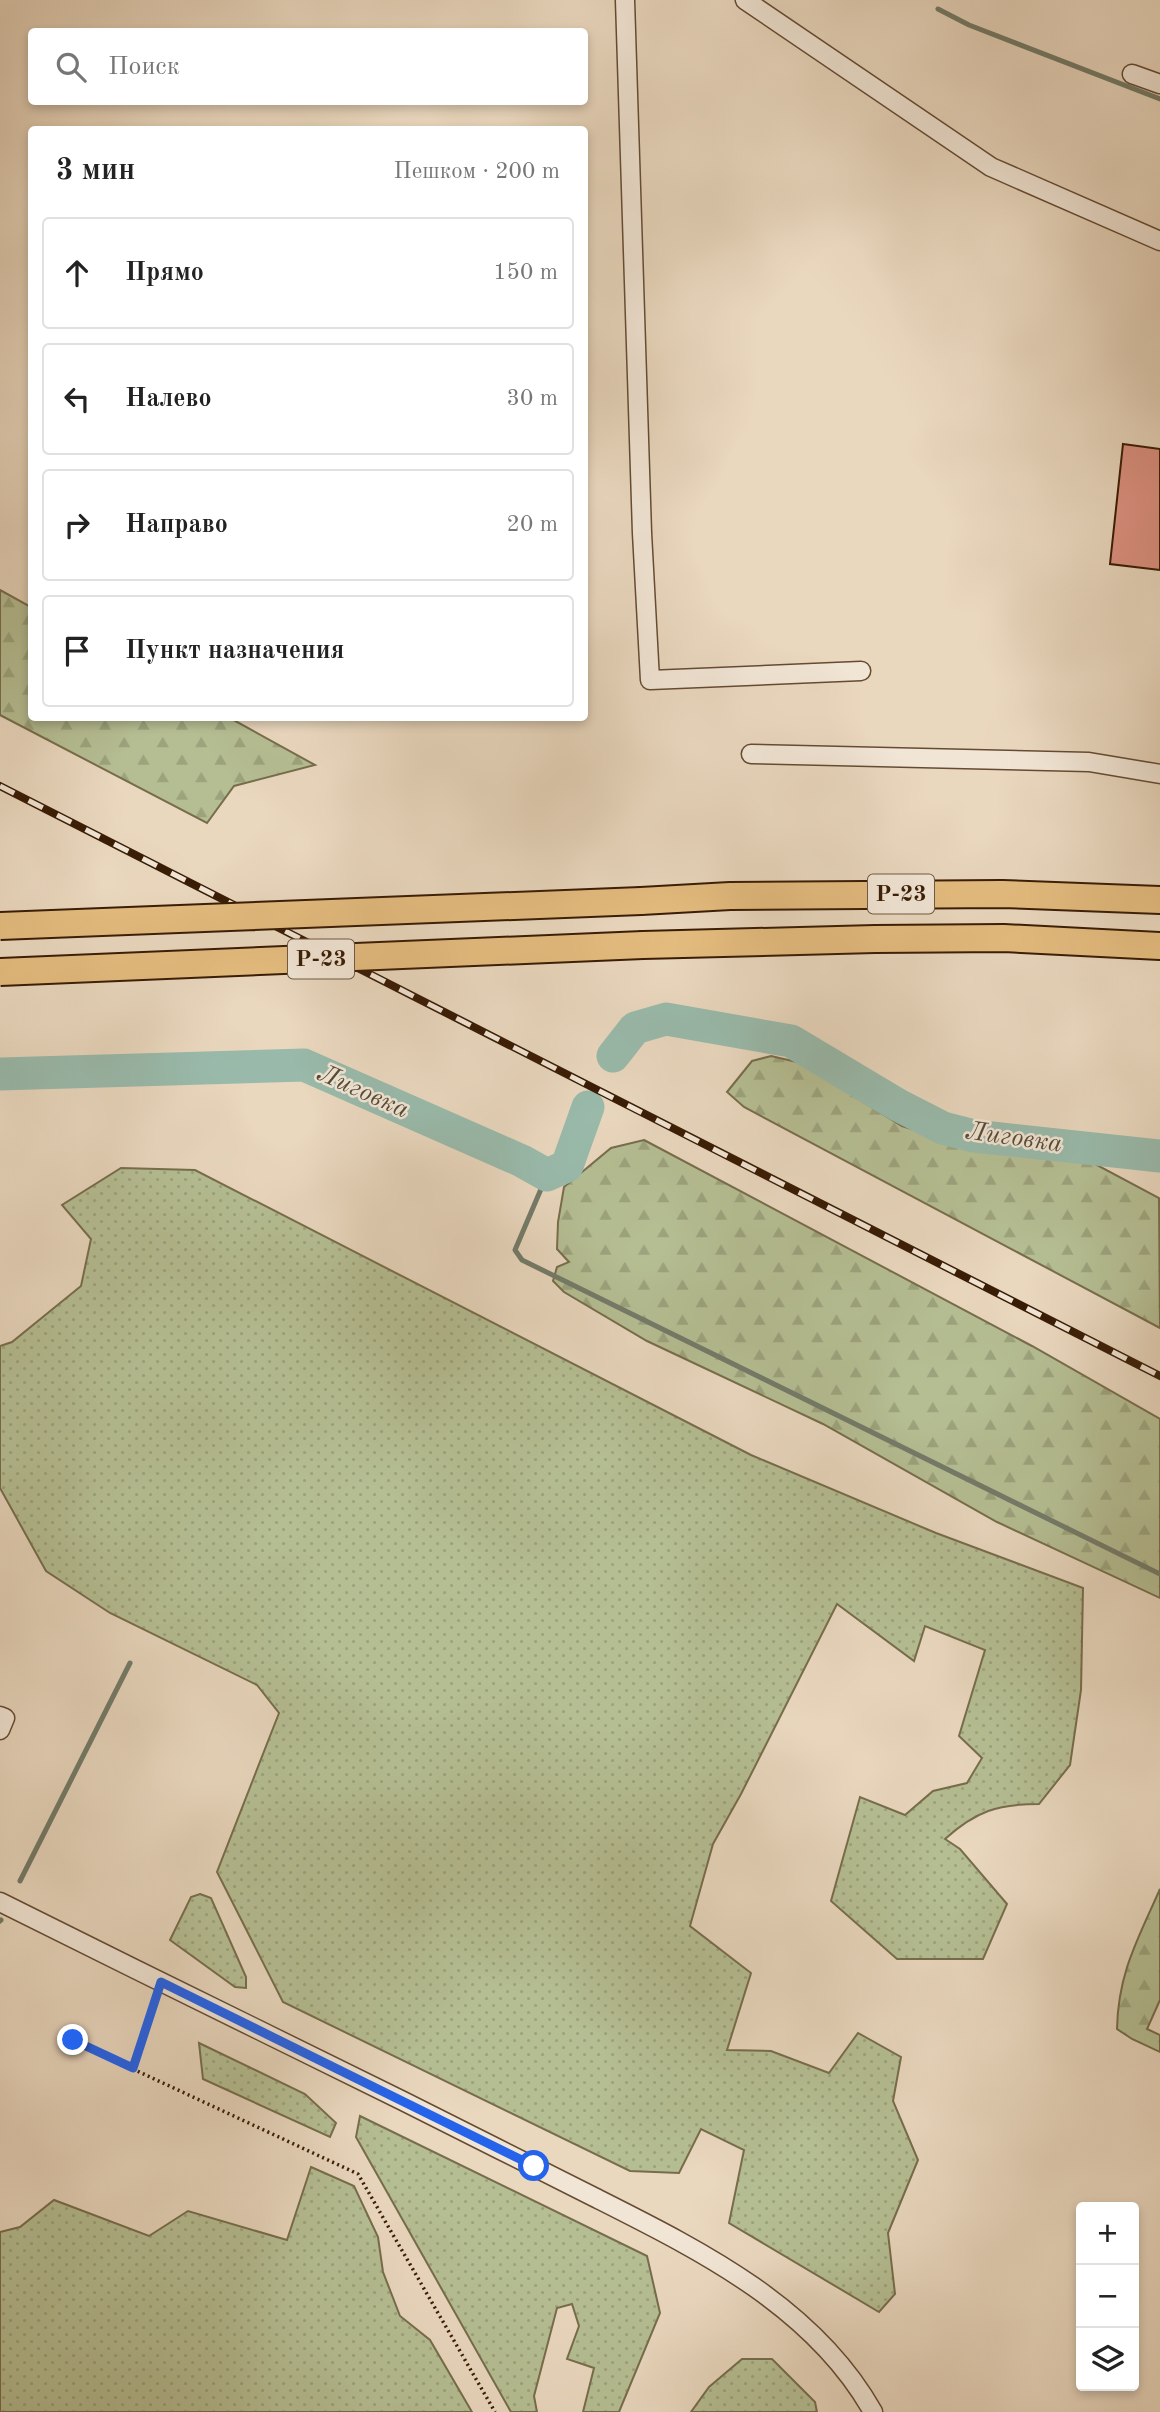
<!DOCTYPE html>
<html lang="ru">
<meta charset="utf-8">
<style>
:root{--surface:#fff;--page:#f6f6f6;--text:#222;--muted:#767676;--line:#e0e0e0}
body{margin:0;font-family:"Old Standard TT",serif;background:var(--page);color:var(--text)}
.controls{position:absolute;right:21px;bottom:21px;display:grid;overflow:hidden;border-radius:7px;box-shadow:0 4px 10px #0003}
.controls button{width:63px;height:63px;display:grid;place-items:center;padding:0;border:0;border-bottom:2px solid var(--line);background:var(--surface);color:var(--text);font:35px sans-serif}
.stop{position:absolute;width:21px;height:21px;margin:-16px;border:5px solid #2563eb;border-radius:50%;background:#fff}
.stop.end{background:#2563eb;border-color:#fff;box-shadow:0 2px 7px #0008}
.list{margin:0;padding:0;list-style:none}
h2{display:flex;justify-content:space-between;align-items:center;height:91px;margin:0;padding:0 28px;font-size:30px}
h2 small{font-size:23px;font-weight:400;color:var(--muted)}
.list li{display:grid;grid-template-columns:46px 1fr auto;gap:21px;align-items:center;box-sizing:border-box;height:112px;margin:0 14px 14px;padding:0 14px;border:2px solid var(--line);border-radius:7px}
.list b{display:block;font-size:26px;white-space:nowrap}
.list em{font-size:23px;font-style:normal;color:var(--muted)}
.icon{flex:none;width:38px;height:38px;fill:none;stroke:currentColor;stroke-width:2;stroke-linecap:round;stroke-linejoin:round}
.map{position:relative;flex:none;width:1160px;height:2412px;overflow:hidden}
.search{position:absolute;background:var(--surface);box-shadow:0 4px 10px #0003;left:28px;top:28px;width:560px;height:77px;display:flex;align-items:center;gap:18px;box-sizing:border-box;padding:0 24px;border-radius:7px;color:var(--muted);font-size:26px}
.panel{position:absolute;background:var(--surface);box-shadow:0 4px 10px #0003;left:28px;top:126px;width:560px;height:595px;border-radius:7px}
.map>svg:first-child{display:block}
.grass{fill:url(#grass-dots);stroke:#776d4c;stroke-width:2}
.forest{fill:url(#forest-firs);stroke:#776d4c;stroke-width:2}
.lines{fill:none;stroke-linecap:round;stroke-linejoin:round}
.stream{stroke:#737b69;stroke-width:5}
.river{stroke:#99baab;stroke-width:33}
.building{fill:#dc9181;stroke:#391c05;stroke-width:2}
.minor-casing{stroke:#654b33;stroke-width:21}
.highway-casing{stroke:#391c05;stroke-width:30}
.path{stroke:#391c05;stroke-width:3.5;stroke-dasharray:2 3.5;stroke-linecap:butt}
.minor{stroke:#f1e5d5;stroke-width:18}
.highway{stroke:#e4bc7f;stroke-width:26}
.rail-casing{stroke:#391c05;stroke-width:8}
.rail{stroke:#f1e5d5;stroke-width:5;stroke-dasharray:16;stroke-linecap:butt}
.highway-bridge-casing{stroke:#391c05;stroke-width:30;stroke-linecap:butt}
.highway-bridge{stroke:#e4bc7f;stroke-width:26}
.route{stroke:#2563eb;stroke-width:9}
.labels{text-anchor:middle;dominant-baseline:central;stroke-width:5;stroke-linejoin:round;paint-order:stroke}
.shield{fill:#f1e5d5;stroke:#705843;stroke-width:2}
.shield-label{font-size:23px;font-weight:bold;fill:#391c05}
.water-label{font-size:26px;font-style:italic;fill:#564b37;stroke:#f1e5d5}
</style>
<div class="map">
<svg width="1160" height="2412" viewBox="0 0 1160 2412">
<defs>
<pattern id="grass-dots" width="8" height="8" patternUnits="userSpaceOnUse" patternTransform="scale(1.75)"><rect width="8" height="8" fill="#b5be93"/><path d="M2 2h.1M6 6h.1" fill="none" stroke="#9ca37d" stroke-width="1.8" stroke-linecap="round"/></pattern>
<pattern id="forest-firs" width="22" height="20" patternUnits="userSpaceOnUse" patternTransform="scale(1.75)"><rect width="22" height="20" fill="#b5be93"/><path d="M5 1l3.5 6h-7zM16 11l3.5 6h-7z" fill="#9ca37d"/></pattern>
</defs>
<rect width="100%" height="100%" fill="#e9d7be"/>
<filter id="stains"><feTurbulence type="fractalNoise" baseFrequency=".00286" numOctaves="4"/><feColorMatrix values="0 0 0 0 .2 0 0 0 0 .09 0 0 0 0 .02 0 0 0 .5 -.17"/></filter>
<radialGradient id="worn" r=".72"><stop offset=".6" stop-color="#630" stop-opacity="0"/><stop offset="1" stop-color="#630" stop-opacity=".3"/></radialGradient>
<!-- grass -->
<path class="grass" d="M121 1168 195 1170 751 1455 936 1533 1083 1588 1081 1690 1070 1765 1039 1804C998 1804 976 1811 945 1839L960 1849 1007 1904 983 1959H897L831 1901 860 1797 905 1815 933 1791 967 1783 982 1758 959 1736 985 1650 925 1626 914 1661 837 1604 741 1794 713 1844 690 1926 751 1973 727 2050 771 2051 829 2073 858 2033 901 2057 893 2101 918 2160 888 2233 895 2294 879 2312 729 2223 744 2150 701 2129 679 2173 630 2171 283 2002 217 1872 279 1713 257 1685 110 1613 46 1571 0 1488V1346L12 1342 81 1286 91 1239 62 1205Z
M200 1894 211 1898 246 1977V1988L235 1987 170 1940 191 1897Z
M199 2043 305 2094 336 2123 330 2137 203 2079Z
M360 2116 647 2256 660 2313 619 2412H583L594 2368 567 2359 579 2326 572 2304 557 2308 534 2396 537 2412H511L356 2137Z
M311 2167 354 2186 378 2237 383 2272 400 2316 430 2340 472 2412H0V2232L20 2227 54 2200 149 2236 188 2211 287 2240Z
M742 2359H772L815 2402 817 2412H691L709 2387Z"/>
<!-- forest -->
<path class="forest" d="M0 590 31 607 32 718H230L315 765 234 786 207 823 0 715Z
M771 1056 801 1063 902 1126 953 1142 1082 1157 1159 1198 1160 1328 744 1107 727 1092 752 1061Z
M644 1140 1032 1346 1160 1419V1598L997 1522 823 1424 647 1341 564 1292 553 1281 557 1267 569 1262 557 1249 558 1222 564 1187 611 1148Z
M1160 1889V2000L1147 2029 1160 2035V2052L1132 2039 1117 2029C1118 1973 1138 1939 1160 1889Z"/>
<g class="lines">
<!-- stream -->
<path class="stream" d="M938 9 969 25 1160 99
M547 1175 515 1250 522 1260 1160 1574
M20 1881 130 1663
M0 1921 1 1920"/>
<!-- river -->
<path class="river" d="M613 1056 635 1028 666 1019 791 1041 898 1105 943 1128 974 1136 1160 1156
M0 1074 304 1065 522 1161 547 1175 567 1166 588 1107"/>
</g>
<!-- building -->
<path class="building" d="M1123 444 1160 449V570L1110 564Z"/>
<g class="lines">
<defs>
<path id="minor" d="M625 0 642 533 650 680 861 671
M745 0 991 167 1160 241
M1132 74 1160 84
M751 754 1089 762 1160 774
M0 1716 5 1718 0 1730
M0 1902C134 1969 269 2035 403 2101 466 2133 529 2164 592 2196 697 2249 813 2305 873 2412"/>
<path id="highway" d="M641 901 730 896 1002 894 1160 900
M643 945 875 939 1004 938 1160 946"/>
</defs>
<!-- minor casing -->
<use href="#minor" class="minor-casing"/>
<!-- highway casing -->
<use href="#highway" class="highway-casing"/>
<!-- path -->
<path class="path" d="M73 2041 358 2174 495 2412
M133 2068 156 1997"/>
<!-- minor -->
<use href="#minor" class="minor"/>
<!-- highway -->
<use href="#highway" class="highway"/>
<defs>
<path id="rail" d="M0 786 1160 1376"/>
</defs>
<!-- rail casing -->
<use href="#rail" class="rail-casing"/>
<!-- rail -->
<use href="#rail" class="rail"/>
<defs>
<path id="highway-bridge" d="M0 926 641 901
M0 972 643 945"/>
</defs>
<!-- highway-bridge casing -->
<use href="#highway-bridge" class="highway-bridge-casing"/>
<!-- highway-bridge -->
<use href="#highway-bridge" class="highway-bridge"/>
</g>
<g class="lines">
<!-- route -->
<path class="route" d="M73 2040 133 2068 161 1982 534 2166"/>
</g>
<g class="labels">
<!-- shield labels -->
<g class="shield">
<rect x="868" y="874.5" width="66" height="39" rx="5"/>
<rect x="288" y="939.5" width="66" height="39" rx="5"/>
</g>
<g class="shield-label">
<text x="901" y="894">Р-23</text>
<text x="321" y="959">Р-23</text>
</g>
<!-- water labels -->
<g class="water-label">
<text transform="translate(363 1092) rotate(24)">Лиговка</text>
<text transform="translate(1014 1138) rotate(8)">Лиговка</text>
</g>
</g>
<rect width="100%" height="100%" filter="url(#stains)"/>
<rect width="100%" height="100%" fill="url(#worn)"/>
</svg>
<div class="controls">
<button>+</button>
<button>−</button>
<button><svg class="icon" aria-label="layers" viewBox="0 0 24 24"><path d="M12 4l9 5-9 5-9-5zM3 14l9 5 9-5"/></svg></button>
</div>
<div class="stop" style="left:534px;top:2166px"></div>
<div class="stop end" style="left:73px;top:2040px"></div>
<div class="search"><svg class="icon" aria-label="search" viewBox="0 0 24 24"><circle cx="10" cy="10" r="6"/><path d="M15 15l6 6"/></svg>Поиск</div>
<section class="panel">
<h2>3 мин<small>Пешком · 200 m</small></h2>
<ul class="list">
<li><svg class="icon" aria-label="ahead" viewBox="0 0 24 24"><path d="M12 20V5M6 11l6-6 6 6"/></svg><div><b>Прямо</b></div><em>150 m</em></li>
<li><svg class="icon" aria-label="left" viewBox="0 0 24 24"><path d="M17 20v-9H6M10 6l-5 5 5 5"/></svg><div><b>Налево</b></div><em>30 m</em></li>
<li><svg class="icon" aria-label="right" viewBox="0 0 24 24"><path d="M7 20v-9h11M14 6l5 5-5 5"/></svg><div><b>Направо</b></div><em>20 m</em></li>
<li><svg class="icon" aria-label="arrive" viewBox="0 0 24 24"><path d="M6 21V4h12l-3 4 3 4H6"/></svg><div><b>Пункт назначения</b></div></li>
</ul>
</section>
</div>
